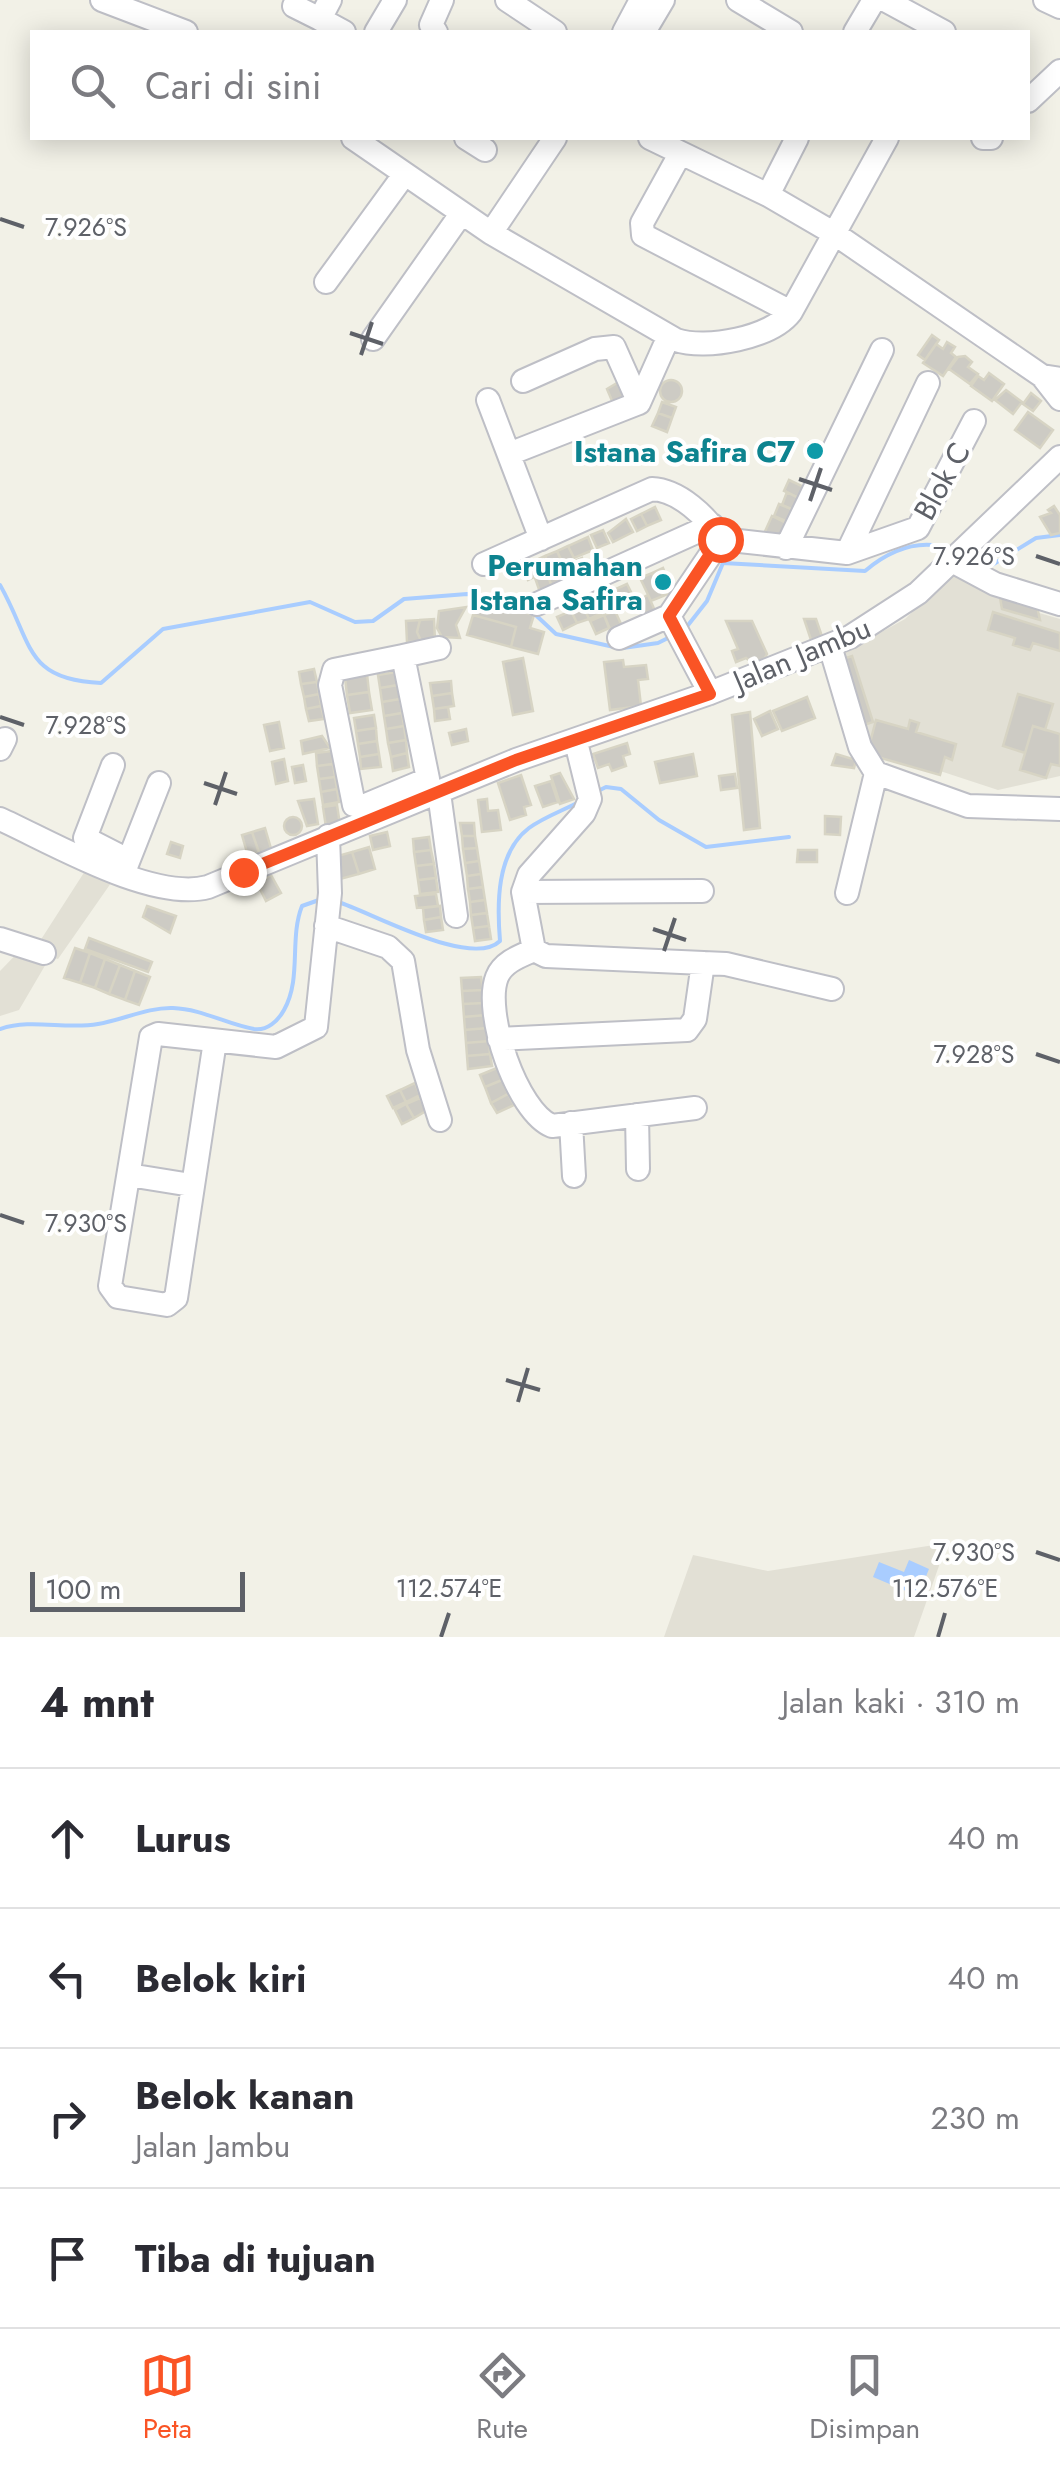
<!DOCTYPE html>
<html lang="id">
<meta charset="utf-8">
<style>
:root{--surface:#fff;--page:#f2f2f3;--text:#2b2b33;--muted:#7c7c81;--line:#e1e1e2;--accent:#fa5425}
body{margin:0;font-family:Jost,sans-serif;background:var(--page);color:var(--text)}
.scale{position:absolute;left:30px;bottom:25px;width:215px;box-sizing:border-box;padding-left:10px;border:5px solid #5e6168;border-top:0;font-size:28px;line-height:35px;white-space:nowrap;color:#5e6168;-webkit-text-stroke:8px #fff;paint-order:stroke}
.stop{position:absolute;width:30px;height:30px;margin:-22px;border:8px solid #fa5425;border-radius:50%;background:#fff}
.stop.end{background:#fa5425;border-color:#fff;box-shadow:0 2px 10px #0008}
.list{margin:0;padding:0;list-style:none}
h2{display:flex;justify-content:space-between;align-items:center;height:130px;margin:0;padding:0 40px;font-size:42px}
h2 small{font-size:32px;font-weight:400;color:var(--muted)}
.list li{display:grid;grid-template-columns:65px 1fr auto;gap:30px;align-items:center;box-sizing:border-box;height:140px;padding:0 40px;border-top:2px solid var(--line)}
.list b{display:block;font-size:38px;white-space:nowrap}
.list p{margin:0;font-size:32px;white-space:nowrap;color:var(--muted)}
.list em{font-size:32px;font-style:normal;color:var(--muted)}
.icon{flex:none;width:55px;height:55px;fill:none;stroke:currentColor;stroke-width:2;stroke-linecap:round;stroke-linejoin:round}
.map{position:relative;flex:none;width:1060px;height:1637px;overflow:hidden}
.search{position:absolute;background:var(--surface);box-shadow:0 5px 25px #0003;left:30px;right:30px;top:30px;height:110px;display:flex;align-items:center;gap:25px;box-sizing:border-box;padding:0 35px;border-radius:0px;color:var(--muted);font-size:38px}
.sheet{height:690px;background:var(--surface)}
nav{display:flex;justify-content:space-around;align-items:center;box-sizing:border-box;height:140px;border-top:2px solid var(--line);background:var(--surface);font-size:28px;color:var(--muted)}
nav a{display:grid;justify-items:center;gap:5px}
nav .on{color:var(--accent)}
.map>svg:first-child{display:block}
.education{fill:#e2e0d5}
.water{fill:#a9cdff}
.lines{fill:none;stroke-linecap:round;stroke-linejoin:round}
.stream{stroke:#a9cdff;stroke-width:4}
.building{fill:#cdcbc4;stroke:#d7d4c4;stroke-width:2.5}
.minor-casing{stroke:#bebfc6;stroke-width:26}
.minor{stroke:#fff;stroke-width:22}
.route{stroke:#fa5425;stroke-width:12}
.ticks{fill:none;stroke:#5e6168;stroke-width:4}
.culture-dot{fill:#0f9aa8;stroke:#fff;stroke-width:4}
.labels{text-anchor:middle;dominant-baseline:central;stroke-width:8;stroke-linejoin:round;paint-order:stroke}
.culture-label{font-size:30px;font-weight:bold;fill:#0d838f;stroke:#fff;text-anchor:end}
.street-label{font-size:30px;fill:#5e6168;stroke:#fff}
.ticks-label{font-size:25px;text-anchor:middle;fill:#5e6168;stroke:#fff;stroke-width:8;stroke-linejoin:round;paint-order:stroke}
</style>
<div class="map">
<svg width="1060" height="1637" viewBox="0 0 1060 1637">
<rect width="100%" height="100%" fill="#f2f1e7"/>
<!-- education -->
<path class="education" d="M959 567 1002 588 1001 602 1060 619V776L998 790 864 746 838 656 905 619Z
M85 871 111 883 58 959 50 957 19 1010 0 1016V971L31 939 40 941Z
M947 1543 914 1637H664L693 1555 768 1571Z"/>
<!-- water -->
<path class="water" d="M909 1560 929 1569 918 1596 873 1577 879 1562 904 1572Z"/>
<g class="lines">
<!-- stream -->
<path class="stream" d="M970 555 992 565 1036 538 1060 535
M0 585C33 643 24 680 101 683L163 629 310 602 355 622 373 621 404 599 467 594 525 605 556 634 614 647
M685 629 707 601 723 563 865 571C890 550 919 538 951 549
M623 648 658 643 672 636
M596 792 606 787 621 789 659 820 706 847 789 837
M338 902C371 912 471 969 500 941 497 905 496 853 529 828 544 817 562 811 579 802
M0 1029C32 1018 65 1030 98 1024 122 1020 149 1007 173 1008 202 1009 226 1024 254 1029 267 1031 278 1021 284 1010 302 978 289 939 302 906L319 900"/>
</g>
<!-- building -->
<path class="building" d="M932 335 939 340 925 360 918 355Z
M947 342 955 347 951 353 956 357 943 376 923 363 936 344 943 349Z
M965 356 972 362 968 367 978 374 970 384 949 369 958 357Z
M989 373 1004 384 992 401 971 386 978 376 984 380Z
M660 391a11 11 0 1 1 22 0a11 11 0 1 1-22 0Z
M617 383 625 398 613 403 607 389Z
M1006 390 1022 402 1013 414 995 400Z
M1031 393 1041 401 1033 411 1023 404Z
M662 402 676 407 672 418 658 413Z
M1028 412 1053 430 1040 448 1015 430Z
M658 413 672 418 667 432 652 426Z
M809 442 826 449 822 460 805 453Z
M789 480 806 488 801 499 784 491Z
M787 492 801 499 796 511 782 505Z
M779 504 796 511 790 523 774 516Z
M1054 506 1060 515V533L1051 535 1040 517 1051 513 1048 510Z
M655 507 661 520 647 526 641 514Z
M641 514 647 526 637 531 631 519Z
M772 516 790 525 784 540 762 538Z
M626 519 633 532 613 542 608 533Z
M603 530 609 543 597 548 591 535Z
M588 537 593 550 574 558 568 546Z
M568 546 574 558 563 564 557 551Z
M557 551 563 564 551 569 545 556Z
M545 556 551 569 540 574 534 561Z
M582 558 588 575 576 580 570 563Z
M534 561 540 574 528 580 522 566Z
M570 563 576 580 564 585 558 568Z
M558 568 564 585 553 590 547 573Z
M663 568 673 592 663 596 652 573Z
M547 573 553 590 541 595 535 578Z
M652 573 663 596 651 601 640 578Z
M627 584 634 598 622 604 616 589Z
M616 589 622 604 610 609 604 595Z
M1009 591 1045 601 1038 611 1040 620 1002 609 1000 598Z
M604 595 610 609 600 614 594 600Z
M648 595 656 613 646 617 638 600Z
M477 599 534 615 530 628 544 632 538 654 511 647 516 627 473 615Z
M594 600 600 614 589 619 583 606Z
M583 606 589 619 577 623 571 611Z
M466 607 456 625 460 638 442 637 437 628 439 611Z
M571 611 577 623 563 630 557 617Z
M615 611 621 624 610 629 604 615Z
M993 612 1060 633V651L1033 643 1030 650 1013 645 1015 638 988 630Z
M473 615 516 627 511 647 467 635Z
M604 615 609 628 596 634 590 621Z
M434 619 435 640 421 641 417 632 420 620Z
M804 619H816L825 645 814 649Z
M420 620 417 632 421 641 407 642 406 621Z
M726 621H752L767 654 759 668 746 658 736 662 732 651 738 649Z
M852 656 873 722 858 727 836 661Z
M523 658 533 711 513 715 503 662Z
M623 660 624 667 646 665 648 679 638 680 641 706 610 710 604 662Z
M314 669 317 682 301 684 299 672Z
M396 672 398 685 380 688 378 675Z
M367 674 369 692 347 695 345 677Z
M451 681 452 693 432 696 430 683Z
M317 682 319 694 304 697 301 684Z
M398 685 400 699 382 702 380 688Z
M369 692 372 710 350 713 347 695Z
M452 693 454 706 434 709 432 696Z
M319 694 321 706 306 709 304 697Z
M1018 694 1053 704 1045 730 1033 726 1025 753 1003 746Z
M807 697 815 718 782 731 773 711Z
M400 699 402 713 384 716 382 702Z
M321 706 324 719 309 721 306 709Z
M448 707 450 719 435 721 434 709Z
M770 711 778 729 762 736 754 719Z
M750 712 760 828 744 830 732 715Z
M402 713 404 726 386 729 384 716Z
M374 715 376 728 356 731 354 718Z
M876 720 908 729 910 720 919 723 916 732 956 744 952 760 945 757 940 775 867 754Z
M279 722 284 748 270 751 264 725Z
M404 726 406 740 388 743 386 729Z
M1033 726 1060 734V766L1051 764 1046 778 1020 770Z
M376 728 377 741 358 744 356 731Z
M466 729 468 741 452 745 449 733Z
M322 736 330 748 303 754 301 741Z
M406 740 407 753 391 757 388 743Z
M377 741 379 754 360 757 358 744Z
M627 743 630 754 623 756 626 766 612 771 609 764 598 768 593 754Z
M332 751 333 764 317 766 316 753Z
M407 753 409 767 393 771 391 757Z
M379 754 381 767 361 769 360 757Z
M693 754 697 776 660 783 655 762Z
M836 754 856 760 854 768 832 765Z
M284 759 288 781 276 784 272 762Z
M333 764 335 777 319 779 317 766Z
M303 765 306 781 295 783 292 767Z
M560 773 574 799 560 804 551 776Z
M735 774 737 788 721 790 719 776Z
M521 775 531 805 524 807 526 815 510 820 498 783Z
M335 777 337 789 321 792 319 779Z
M551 781 558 802 543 807 535 786Z
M337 789 339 802 323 805 321 792Z
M314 799 318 824 307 826 298 801Z
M487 799 488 811 498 810 501 830 482 832 478 800Z
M337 805 340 825 326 827 323 807Z
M825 816 841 817 840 835 825 834Z
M284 826a9 9 0 1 1 18 0a9 9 0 1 1-18 0Z
M460 823H474L475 836H462Z
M265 828 272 852 260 855 252 832Z
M252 832 259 853 248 856 242 835Z
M387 832 390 846 373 850 370 836Z
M462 836H475L477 848 463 849Z
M429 837 431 850 414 852 413 839Z
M171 842 183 846 180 858 167 854Z
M369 847 375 869 359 874 352 852Z
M477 848 479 861 465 863 463 849Z
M431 850 434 864 416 866 414 852Z
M798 850H817V862H797Z
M352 852 359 874 340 879 334 857Z
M479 861 481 874 467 876 465 863Z
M434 864 436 878 418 880 416 866Z
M481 874 483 887 468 889 467 876Z
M271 875 281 893 266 901 257 883Z
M436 878 438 892 420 894 418 880Z
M483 887 485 900 470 902 468 889Z
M436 894 438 906 417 908 415 896Z
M485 900 487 913 471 915 470 902Z
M147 906 176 916 170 933 143 917Z
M440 906 441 917 424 920 423 908Z
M487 913 489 926 473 928 471 915Z
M441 917 443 930 426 932 424 920Z
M489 926 491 939 475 941 473 928Z
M89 938 152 962 148 972 85 949Z
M75 948 90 953 80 983 64 978Z
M90 953 105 959 95 988 80 983Z
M105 959 120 965 109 994 95 988Z
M120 965 135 971 125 1000 109 994Z
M135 971 150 977 139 1005 125 1000Z
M481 977 483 990 462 991 461 978Z
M483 990 484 1003 463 1004 462 991Z
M484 1003 486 1015 464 1017 463 1004Z
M486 1015 487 1028 465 1030 464 1017Z
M487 1028 489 1041 466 1043 465 1030Z
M489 1041 490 1054 467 1056 466 1043Z
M490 1054 492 1066 468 1069 467 1056Z
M497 1068 502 1080 485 1087 480 1075Z
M502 1080 508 1094 491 1103 485 1087Z
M415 1083 420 1095 406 1102 400 1090Z
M400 1090 406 1102 393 1108 387 1096Z
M508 1094 514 1105 497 1113 491 1103Z
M420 1098 426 1111 414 1118 406 1104Z
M406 1104 414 1118 402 1124 395 1110Z"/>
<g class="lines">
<defs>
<path id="minor" d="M102 0 186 32
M330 0 320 19 344 32
M507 0 555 32
M738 0 791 32
M885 0 944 32
M1045 0 1060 7
M294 6 320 19
M376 32 395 0
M436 32 431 25 442 0
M624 32 641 0
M644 32 663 0
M855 32 874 0
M1028 101 1060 71
M353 138 491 233 676 340C706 350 771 338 791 312
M466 138 485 150
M650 138 768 195 835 234 1042 376 1060 379
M983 138H991
M680 154 642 223 643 235 791 312 887 138
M768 195 797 138
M491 233 555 138
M326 282 404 175
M373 339 461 214
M1042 376 1060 399
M488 400 541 539
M639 403 664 347
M509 454 639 403 614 347 595 349 523 381
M721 539 847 553 918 528 974 421
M786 548 882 350
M847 553 928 383
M952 561 995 584 1060 604
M484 564 652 489C679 490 707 517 721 539L669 616 619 638
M537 604 712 525
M669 616 710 693
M830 646 860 747 876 773 968 806 1060 809
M403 656 439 648
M576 742 590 799 584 813 529 875 523 892 534 950 546 956 726 964 832 989
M0 749 5 739
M113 765 85 838 128 860
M428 779 361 807 354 805 330 685 334 670 403 656 428 779 430 796
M439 793 456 916
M0 819C51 842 152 902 208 887L516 760 710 693 850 637 918 593 1060 457
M124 872 159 783
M523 892 702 891
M847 893 876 773
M326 926 388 947 403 961 418 1050 440 1120
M0 939 44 953
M534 950C520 956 503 962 497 977 483 1012 517 1112 552 1126L695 1108
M499 1039 687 1030 695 1019 703 963
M215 1041 176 1298 167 1305 118 1297 110 1286 151 1037 158 1034 276 1047 316 1027 330 893 328 836
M637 1115 638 1169
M571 1123 574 1176
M129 1175 191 1185"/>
</defs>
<!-- minor casing -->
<use href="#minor" class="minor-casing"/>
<!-- minor -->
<use href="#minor" class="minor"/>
</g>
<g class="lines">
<!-- route -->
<path class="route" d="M243 872 516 760 710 694 669 616 720 539"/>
</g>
<!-- ticks -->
<path class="ticks" d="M0 219 24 227M350 333 383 344M361 355 372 322M799 479 832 490M810 501 821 468M1036 556 1060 564M0 717 24 725M204 783 237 794M215 805 226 772M653 929 686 940M664 951 675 918M1036 1054 1060 1062M0 1215 24 1223M506 1380 540 1390M518 1402 528 1368M1036 1552 1060 1560M441 1637 449 1613M938 1637 945 1613"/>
<!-- markers -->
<g class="culture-dot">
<circle cx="815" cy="451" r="10"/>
<circle cx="663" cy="582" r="10"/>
</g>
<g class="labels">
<!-- culture labels -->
<g class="culture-label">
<text x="795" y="451">Istana Safira C7</text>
<text x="643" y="565">Perumahan<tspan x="643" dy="34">Istana Safira</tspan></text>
</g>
<!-- street labels -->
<g class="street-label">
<text transform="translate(942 481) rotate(-61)">Blok C</text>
<text transform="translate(802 654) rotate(-23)">Jalan Jambu</text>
</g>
</g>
<g class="ticks-label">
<text x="86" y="236">7.926°S</text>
<text x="974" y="565">7.926°S</text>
<text x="86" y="734">7.928°S</text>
<text x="974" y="1063">7.928°S</text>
<text x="86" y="1232">7.930°S</text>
<text x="974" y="1561">7.930°S</text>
<text x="449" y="1597">112.574°E</text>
<text x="945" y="1597">112.576°E</text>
</g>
</svg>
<div class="scale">100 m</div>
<div class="stop" style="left:720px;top:539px"></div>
<div class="stop end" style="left:243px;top:872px"></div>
<div class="search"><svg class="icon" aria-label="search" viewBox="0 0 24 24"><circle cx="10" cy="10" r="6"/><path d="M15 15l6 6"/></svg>Cari di sini</div>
</div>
<section class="sheet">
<h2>4 mnt<small>Jalan kaki · 310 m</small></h2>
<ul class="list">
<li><svg class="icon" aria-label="ahead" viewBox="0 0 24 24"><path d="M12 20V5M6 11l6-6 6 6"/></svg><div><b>Lurus</b></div><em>40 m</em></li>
<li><svg class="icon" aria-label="left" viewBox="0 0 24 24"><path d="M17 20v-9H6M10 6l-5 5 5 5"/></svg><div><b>Belok kiri</b></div><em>40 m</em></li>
<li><svg class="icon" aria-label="right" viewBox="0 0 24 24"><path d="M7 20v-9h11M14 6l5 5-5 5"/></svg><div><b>Belok kanan</b><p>Jalan Jambu</p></div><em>230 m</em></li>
<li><svg class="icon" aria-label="arrive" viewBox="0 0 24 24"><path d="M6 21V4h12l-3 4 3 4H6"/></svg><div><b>Tiba di tujuan</b></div></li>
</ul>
</section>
<nav>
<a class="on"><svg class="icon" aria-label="map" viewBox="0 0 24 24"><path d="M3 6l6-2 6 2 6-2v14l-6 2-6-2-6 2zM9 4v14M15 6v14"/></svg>Peta</a>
<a><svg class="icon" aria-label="directions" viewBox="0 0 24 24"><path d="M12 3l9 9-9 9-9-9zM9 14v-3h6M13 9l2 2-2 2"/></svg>Rute</a>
<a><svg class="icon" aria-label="saved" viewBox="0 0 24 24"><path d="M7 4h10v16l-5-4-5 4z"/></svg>Disimpan</a>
</nav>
